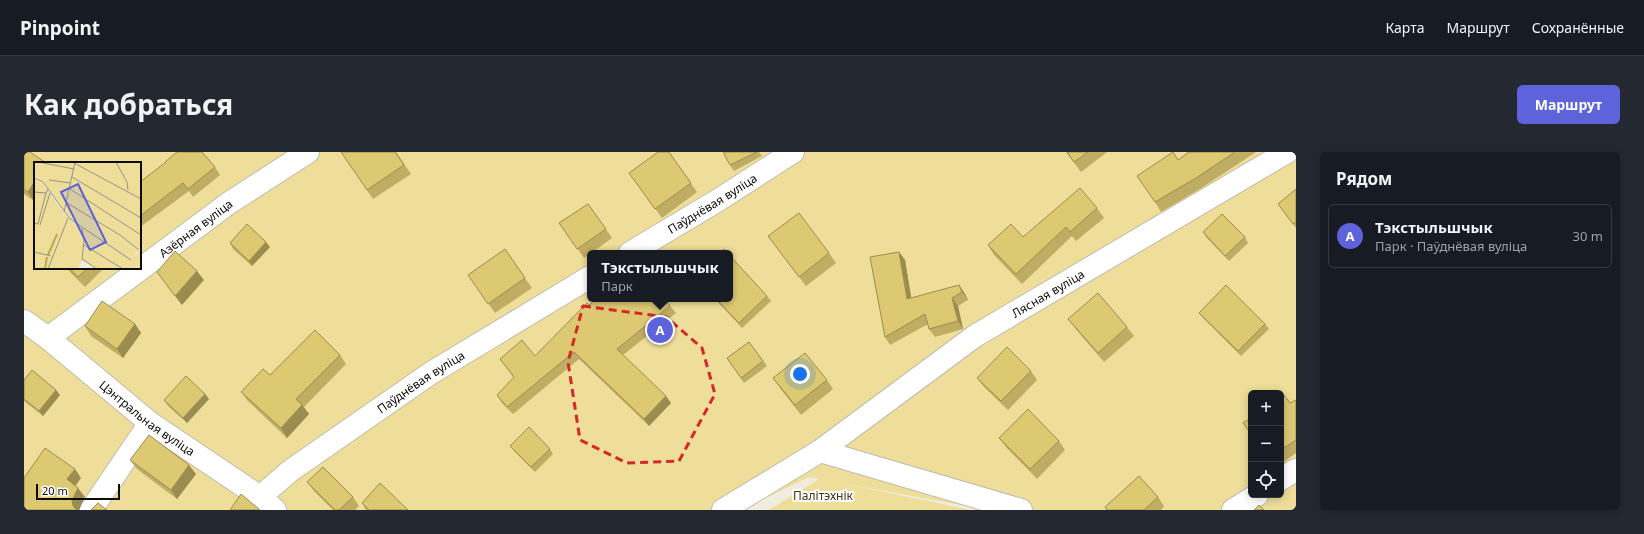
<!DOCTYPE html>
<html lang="ru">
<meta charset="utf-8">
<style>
:root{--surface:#171b24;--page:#242831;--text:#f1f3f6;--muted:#9ea1a6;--line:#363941;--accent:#5d63db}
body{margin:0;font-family:"Noto Sans",sans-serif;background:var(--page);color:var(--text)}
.controls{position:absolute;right:12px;bottom:12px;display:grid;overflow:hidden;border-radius:6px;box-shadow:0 2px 10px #0003}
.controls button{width:36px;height:36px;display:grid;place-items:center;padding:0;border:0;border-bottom:1px solid var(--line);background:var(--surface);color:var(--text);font:20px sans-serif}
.scale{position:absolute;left:12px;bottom:10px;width:84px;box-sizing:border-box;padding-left:4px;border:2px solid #0c0b07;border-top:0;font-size:11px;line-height:14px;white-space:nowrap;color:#0c0b07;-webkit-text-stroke:3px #fff;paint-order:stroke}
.you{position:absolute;left:776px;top:222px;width:14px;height:14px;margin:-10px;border:3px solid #fff;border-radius:50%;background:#1a73e8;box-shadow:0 0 0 6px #1a73e833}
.badge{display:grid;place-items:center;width:26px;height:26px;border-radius:50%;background:var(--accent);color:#fff;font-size:13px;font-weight:700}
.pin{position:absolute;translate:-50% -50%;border:2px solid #fff;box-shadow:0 1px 4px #0006}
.popup{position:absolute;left:563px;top:98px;width:146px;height:52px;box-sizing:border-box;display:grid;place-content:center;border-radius:6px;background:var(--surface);filter:drop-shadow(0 1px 3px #0005);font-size:13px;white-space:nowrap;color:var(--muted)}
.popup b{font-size:15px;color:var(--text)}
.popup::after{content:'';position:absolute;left:50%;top:100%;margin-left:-8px;border:8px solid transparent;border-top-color:var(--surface)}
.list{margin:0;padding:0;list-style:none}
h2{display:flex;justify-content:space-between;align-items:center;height:52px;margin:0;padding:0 16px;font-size:17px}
h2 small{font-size:13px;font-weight:400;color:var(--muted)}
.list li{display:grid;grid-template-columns:26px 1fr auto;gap:12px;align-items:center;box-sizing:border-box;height:64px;margin:0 8px 8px;padding:0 8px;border:1px solid var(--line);border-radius:6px}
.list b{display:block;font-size:15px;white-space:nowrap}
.list p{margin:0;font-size:13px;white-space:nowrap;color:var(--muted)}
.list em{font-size:13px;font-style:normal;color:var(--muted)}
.icon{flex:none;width:22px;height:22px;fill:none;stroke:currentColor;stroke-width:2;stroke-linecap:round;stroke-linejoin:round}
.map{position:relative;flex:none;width:1272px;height:358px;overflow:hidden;border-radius:6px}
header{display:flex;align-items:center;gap:24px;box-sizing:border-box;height:56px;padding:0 20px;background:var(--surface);border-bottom:1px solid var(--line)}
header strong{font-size:19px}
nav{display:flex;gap:22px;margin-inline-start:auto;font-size:14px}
.intro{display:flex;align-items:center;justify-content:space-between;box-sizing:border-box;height:96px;padding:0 24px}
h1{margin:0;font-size:28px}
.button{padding:10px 18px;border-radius:6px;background:var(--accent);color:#fff;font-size:14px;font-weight:700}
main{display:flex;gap:24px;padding:0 24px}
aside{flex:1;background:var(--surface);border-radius:6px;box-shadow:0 2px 10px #0003}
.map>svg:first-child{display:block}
.green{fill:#eede99;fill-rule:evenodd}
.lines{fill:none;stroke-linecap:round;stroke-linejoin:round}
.minor-casing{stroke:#bfbcaf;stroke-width:24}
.minor{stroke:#fff;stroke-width:22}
.wall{fill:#bfad63}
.shaded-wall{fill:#9b8d50}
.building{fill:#dec973;stroke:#9b8d50}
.marked{fill:none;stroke:#d62828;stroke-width:3;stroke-dasharray:8 5;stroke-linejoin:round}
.labels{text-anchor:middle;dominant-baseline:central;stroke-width:4;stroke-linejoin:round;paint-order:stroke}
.street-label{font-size:12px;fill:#0c0b07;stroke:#fff}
.park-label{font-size:12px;fill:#3e3610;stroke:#fff}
.inset-river{fill:none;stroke:#bda953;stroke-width:2}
.inset-road{fill:none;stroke:#959389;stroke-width:1}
.view{fill:#5d63db;fill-opacity:0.15;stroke:#5d63db;stroke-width:2}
.inset-edge{fill:none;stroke:#0c0b07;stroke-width:2}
</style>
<header>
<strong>Pinpoint</strong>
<nav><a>Карта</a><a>Маршрут</a><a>Сохранённые</a></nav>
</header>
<div class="intro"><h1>Как добраться</h1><a class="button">Маршрут</a></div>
<main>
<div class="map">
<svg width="1272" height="358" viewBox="0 0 1272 358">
<rect width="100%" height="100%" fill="#f0eddf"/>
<!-- green -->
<path class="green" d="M0 0H1272V358H965L816 331 948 358H745L795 327 785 325 717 358H0ZM11 11H116V116H11ZM566 101H706V147H566ZM1227 241H1257V343H1227Z"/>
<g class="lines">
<defs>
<g id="minor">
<path id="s1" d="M606 101 696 47 769 0"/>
<path id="s2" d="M0 169 24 186 126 271 236 345 251 358"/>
<path id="s3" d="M24 186 205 51 284 0"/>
<path d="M796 299 997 358"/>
<path d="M1257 327 1272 318"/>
<path id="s4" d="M236 345 266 319 407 221 566 125"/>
<path d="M67 358 126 271"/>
<path id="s5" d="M699 358 796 299 951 184 1263 0"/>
<path d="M1209 358 1233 343"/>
</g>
</defs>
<!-- minor casing -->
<use href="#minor" class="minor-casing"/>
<!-- minor -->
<use href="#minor" class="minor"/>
</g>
<!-- wall -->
<path class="wall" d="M0 0 10 49 0 42Z
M372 0 387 22 349 47 343 38Z
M645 0 673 40 638 66 605 21Z
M699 0H735L738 4 710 19 706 13Z
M1042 0H1083L1057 20Z
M1149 0 1154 8 1165 0H1232L1179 35 1137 60 1131 50Z
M191 15 196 23 169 45 165 39 116 75V30Z
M1272 37V76L1254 52Z
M564 52 588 86 567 101H566V102L560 106 535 71Z
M1073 56 1080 66 1052 89 1048 84 998 132 970 103 964 93 999 85Z
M1179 80 1221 85 1224 91 1205 109 1182 85Z
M744 84 805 101 812 111 782 134Z
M206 91 246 95 228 114 209 97Z
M481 97 508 136 471 161 444 123Z
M875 100 881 108 887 146 935 133 941 142 944 148 934 154 939 177 911 185 905 177 904 172 866 193 861 185Z
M42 116H80L61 135Z
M743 144 747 149 718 176 691 147H706Z
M565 153 646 154 652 161 599 203 647 251 625 274 555 207 489 262 478 251 473 243 490 226 476 207 511 204Z
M1175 161 1241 172 1245 177 1217 204 1179 166Z
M1044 167 1103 175 1110 184 1080 210 1051 176Z
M111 172 117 181 99 206 67 184 61 174Z
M725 190 743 214 720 231 703 206Z
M316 203 322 212 280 255 285 262 263 286 224 249 217 240 246 223Z
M1007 219 1013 228 984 258 960 235 953 226Z
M749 226 803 228 809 237 777 263 756 236Z
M0 228 36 243 19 264 0 249Z
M181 242 185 247 163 271 144 254 140 248Z
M1257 245 1266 251 1272 248V301L1257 312Z
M975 286 1035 289 1041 298 1013 327 982 295Z
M486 294 526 297 529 302 511 320 490 299Z
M106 308 172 322 153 347 113 317Z
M283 330 329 345 335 354 331 358H309L290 339Z
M1134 345 1140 354 1137 358H1083L1081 355Z
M338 351 384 358H342Z"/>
<!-- shaded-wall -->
<path class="shaded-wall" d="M11 29V48L10 49 4 40Z
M242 90 246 95 228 114 225 109Z
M875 100 881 108 889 156 883 147Z
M173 119 180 128 158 153 151 144Z
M935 133 941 142 944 148 938 140Z
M928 146 934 154 939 177 934 169Z
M111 172 117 181 99 206 93 197Z
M32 238 36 243 19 264 15 259Z
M181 242 185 247 163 271 159 266Z
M642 244 647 251 625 274 620 267Z
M278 253 285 262 263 286 257 276Z
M165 313 172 322 153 347 147 338Z
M51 317 57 326 50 336 43 327Z
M54 336 61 345 55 358H52L49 354 48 348Z"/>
<!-- building -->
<path class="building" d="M0 0H6L22 11H11V29L4 40 0 37Z
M153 0H178L191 15 164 37 159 31 116 64V30L142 10V9Z
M317 0H371L380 13 343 38Z
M634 0H645L667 31 631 57 605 21Z
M699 0H733L706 13Z
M1043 0H1064L1050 10Z
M1149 0 1154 8 1165 0H1211L1172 26 1131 50 1113 24Z
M1056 36 1073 56 1046 80 1042 75 992 122 964 93 987 72 999 85Z
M1272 37V70L1269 72 1254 52Z
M564 52 582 77 553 97 535 71Z
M775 61 805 101 775 125 744 84Z
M1198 62 1221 85 1201 104 1179 80Z
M223 72 242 90 225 109 206 91Z
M481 97 501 126 464 152 444 123Z
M700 97 703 101H696Z
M151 99 173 119 151 144 133 120Z
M875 100 883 147 935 133 938 140 928 146 934 169 905 177 901 162 861 185 846 105Z
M706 104 743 144 715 171 692 147H706Z
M45 116H64L54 125Z
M1202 133 1241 172 1214 199 1175 161Z
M1074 141 1103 175 1074 201 1044 167Z
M572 147H641L646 154 593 197 642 244 620 267 550 200 483 255 473 243 490 225 476 207 498 188 511 204 563 151 565 153Z
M78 149 111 172 93 197 61 174Z
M291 178 316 203 272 247 278 253 257 276 217 240 239 217 246 223Z
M725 190 739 209 717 226 703 206Z
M983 195 1007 219 977 249 953 226Z
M781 201 803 228 771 253 749 226Z
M8 218 32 238 15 259 0 247V228Z
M162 224 181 242 159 266 140 248Z
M1260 243 1266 251 1272 248V288L1257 298V245Z
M1004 257 1035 289 1006 317 975 286Z
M1227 266V282L1219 271Z
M505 275 526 297 507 315 486 294Z
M125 283 165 313 147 338 106 308Z
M21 296 51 317 43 327 54 336 48 348 49 354 53 358H0V326Z
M299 315 329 345 315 358H311L283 330Z
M1115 324 1134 345 1120 358H1083L1081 355Z
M356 331 384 358H345L338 351Z
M217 342 236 358H206Z
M74 351 83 358H67Z
M1235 353 1240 358H1230Z"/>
<!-- marked area -->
<path class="marked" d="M559 154 642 165 678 196 691 242 655 309 603 311 556 288 544 210Z"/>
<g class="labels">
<!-- street labels -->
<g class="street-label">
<text stroke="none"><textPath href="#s1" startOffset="96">Паўднёвая вуліца</textPath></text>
<text stroke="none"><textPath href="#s3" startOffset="184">Азёрная вуліца</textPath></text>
<text stroke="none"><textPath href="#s5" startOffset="391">Лясная вуліца</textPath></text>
<text stroke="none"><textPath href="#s4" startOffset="198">Паўднёвая вуліца</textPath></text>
<text stroke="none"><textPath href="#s2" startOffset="157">Цэнтральная вуліца</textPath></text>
</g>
<!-- park labels -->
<g class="park-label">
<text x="799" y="343">Палітэхнік</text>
</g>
</g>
<!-- overview -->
<g transform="translate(10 10)">
<rect width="107" height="107" fill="#f0eddf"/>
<path d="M0 0H107V85L97 97 107 87V107H63L48 98 44 107H0V17L9 22 35 58 45 64 36 57 9 20 0 16Z" fill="#eede99"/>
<path class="inset-river" d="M14 93 23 72M11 107 13 95"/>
<path class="inset-road" d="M4 0 40 7M82 0 93 20 94 28M40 1 107 37M38 15 107 56M0 16 9 20 36 57 97 98M15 18 37 21M36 27 107 73M0 30 12 31 14 27M33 41 86 73 105 88M30 50 41 0M0 61 4 62 12 31M6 63 16 31M48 66 50 79 48 97 63 107M50 83 89 107M0 90 17 94M14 107 34 56"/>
<path class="view" d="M44 22 72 80 56 88 27 30Z"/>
<rect width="107" height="107" class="inset-edge"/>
</g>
</svg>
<div class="controls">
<button>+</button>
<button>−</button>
<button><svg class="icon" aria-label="locate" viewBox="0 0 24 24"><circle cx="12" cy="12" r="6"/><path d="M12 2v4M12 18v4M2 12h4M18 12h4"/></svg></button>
</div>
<div class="scale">20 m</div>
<div class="you"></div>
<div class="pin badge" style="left:636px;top:178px">A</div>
<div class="popup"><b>Тэкстыльшчык</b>Парк</div>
</div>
<aside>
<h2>Рядом<small></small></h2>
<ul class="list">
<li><span class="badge">A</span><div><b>Тэкстыльшчык</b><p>Парк · Паўднёвая вуліца</p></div><em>30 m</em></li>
</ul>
</aside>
</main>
